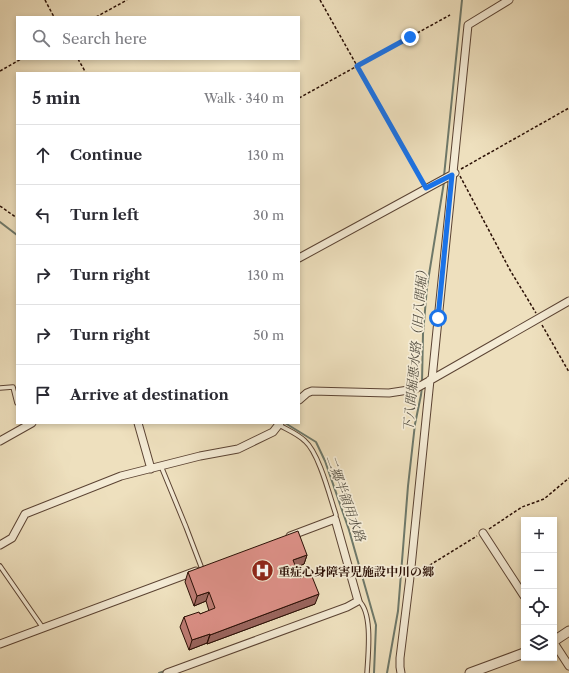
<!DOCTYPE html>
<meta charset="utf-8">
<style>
:root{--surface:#fff;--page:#f7f7f7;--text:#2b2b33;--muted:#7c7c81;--line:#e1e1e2}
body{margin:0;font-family:"Libre Caslon Text","Noto Serif JP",serif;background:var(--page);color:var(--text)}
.controls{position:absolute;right:12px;bottom:12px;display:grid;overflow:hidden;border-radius:0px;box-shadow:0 2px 6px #0003}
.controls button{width:36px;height:36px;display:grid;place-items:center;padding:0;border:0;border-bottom:1px solid var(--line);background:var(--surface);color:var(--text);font:20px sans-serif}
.stop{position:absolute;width:12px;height:12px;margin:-9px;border:3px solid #1a73e8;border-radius:50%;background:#fff}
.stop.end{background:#1a73e8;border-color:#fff;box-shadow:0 1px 4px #0008}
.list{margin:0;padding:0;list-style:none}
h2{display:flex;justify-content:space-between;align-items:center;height:52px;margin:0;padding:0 16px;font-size:17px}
h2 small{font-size:13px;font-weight:400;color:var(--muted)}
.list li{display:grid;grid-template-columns:26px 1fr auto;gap:12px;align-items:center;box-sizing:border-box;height:60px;padding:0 16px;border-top:1px solid var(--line)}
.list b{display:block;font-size:15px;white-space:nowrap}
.list em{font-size:13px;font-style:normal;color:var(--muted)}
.icon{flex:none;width:22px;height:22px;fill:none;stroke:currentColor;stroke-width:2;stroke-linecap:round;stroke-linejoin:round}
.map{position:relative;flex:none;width:569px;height:673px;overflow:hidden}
.search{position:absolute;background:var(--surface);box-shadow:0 2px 6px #0003;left:16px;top:16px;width:284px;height:44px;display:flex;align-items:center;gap:10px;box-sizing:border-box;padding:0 14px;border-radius:0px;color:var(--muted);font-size:15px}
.panel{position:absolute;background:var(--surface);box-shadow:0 2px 6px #0003;left:16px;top:72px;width:284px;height:352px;border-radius:0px}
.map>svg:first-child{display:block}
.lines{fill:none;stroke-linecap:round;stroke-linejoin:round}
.stream{stroke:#6e7869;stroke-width:2}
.service-casing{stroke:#5b4333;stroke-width:5.5}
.minor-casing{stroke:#5b4333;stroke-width:9}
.tertiary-casing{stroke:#5b4333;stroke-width:11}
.path{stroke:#2a0f05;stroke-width:1.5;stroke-dasharray:3 2;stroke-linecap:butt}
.service{stroke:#f4ebd5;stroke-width:3.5}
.minor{stroke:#f4ebd5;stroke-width:7}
.tertiary{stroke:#f4ebd5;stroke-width:9}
.wall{fill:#bd7c74;stroke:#2a0f05}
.shaded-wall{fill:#9a655e;stroke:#2a0f05}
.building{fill:#dc9087;stroke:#2a0f05}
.route{stroke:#1a73e8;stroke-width:5}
.labels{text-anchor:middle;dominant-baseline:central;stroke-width:3.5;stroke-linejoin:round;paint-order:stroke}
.poi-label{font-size:12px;font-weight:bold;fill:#2a0f05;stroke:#f4ebd5;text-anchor:start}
.water-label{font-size:13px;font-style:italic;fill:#524c3f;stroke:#f4ebd5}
</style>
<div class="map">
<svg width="569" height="673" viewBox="0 0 569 673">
<rect width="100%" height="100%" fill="#eee0be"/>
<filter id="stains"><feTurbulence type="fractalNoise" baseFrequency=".005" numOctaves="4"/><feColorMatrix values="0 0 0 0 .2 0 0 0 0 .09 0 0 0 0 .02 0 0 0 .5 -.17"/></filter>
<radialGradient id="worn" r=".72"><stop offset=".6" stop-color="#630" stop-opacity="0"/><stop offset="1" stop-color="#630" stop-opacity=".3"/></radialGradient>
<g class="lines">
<!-- stream -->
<path class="stream" d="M444 176 462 0
M0 222 17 235
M422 382 423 334 427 287 444 182
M285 423 316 442 325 461 349 530 376 625 374 673
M159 673 165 671
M387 673 398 611 408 486 415 424 421 395 422 387"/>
<defs>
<path id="service" d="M0 388 13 387 17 403
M279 425C288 430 298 434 305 441 319 453 330 497 336 515L335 519
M161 466 186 527 202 569
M0 566 43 628
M359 601C373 613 368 655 367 673"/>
<path id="minor" d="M299 258 455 173
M432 379 468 25 509 0
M299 400 307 393 312 391 389 393 415 389 569 301
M138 423 151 469
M0 441 32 423
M483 533 524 596
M0 545 12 538 25 514 121 476 200 456 238 449 273 432 280 423
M554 643 569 666
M0 644 196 571
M167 673 347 607 358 601 335 519 290 536
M401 673 400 667V658L410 577 430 380"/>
<path id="tertiary" d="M554 641 569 631
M470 673 524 653"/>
</defs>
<!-- service casing -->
<use href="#service" class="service-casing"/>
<!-- minor casing -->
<use href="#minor" class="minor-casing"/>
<!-- tertiary casing -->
<use href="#tertiary" class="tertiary-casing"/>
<!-- path -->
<path class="path" d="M45 0 54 17
M320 0 423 183
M96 17 127 0
M78 59 86 73
M0 71 21 59
M299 98 450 15
M461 169 569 108
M460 176 510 270 536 313
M0 206 17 218
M542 325 569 372
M489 529 522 507 544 499 569 478
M417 573 477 536"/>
<!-- service -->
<use href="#service" class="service"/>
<!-- minor -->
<use href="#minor" class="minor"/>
<!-- tertiary -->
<use href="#tertiary" class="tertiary"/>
</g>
<!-- wall -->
<path class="wall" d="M307 555 304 564 296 567 300 578 315 604 207 644V643L189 650 180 627 184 617 200 614 209 611 206 601 194 606 185 582 188 572Z"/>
<!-- shaded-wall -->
<path class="shaded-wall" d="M307 555 304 564 290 570 293 560Z
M209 592 206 601 194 606 197 596Z
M319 594 315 604 207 644 210 635Z
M210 634 207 643 189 650 192 640Z"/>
<!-- building -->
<path class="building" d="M298 531 307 555 293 560 300 578 311 574 319 594 210 635V634L192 640 184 617 199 612 200 614 215 608 209 592 197 596 188 572Z"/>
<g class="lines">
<!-- route -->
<path class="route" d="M410 37 357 66 426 188 452 175 438 318"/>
</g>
<!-- icons -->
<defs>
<symbol id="hospital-disc" viewBox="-11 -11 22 22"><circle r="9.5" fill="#8f2418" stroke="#f4ebd5"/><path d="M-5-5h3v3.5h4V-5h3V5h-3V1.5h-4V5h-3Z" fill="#fff"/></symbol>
</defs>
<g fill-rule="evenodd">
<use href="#hospital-disc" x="250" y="558" width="25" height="25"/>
</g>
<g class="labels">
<!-- poi labels -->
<g class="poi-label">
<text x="278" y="571">重症心身障害児施設中川の郷</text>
</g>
<!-- water labels -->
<g class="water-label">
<text transform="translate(415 348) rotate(-85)">下八間堀悪水路（旧八間堀）</text>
<text transform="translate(346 498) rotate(70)">二郷半領用水路</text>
</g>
</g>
<rect width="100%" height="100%" filter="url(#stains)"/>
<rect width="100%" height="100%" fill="url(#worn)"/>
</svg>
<div class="controls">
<button>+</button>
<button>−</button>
<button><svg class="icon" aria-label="locate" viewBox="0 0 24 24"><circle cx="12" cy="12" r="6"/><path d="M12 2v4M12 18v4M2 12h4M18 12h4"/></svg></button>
<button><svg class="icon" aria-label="layers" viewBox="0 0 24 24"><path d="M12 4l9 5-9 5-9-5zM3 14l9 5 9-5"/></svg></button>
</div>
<div class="stop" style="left:438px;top:318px"></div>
<div class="stop end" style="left:410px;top:37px"></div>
<div class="search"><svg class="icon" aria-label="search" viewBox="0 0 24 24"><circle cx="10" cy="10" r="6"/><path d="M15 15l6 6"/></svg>Search here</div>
<section class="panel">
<h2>5 min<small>Walk · 340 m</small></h2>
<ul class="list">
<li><svg class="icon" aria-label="ahead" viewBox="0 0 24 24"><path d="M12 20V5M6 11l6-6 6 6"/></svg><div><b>Continue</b></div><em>130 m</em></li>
<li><svg class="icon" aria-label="left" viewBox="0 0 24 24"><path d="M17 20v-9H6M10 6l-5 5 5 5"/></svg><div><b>Turn left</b></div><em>30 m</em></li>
<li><svg class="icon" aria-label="right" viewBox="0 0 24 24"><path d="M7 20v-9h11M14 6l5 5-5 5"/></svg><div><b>Turn right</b></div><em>130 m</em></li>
<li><svg class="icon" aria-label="right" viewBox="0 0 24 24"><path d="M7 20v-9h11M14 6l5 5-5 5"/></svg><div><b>Turn right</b></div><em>50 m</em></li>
<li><svg class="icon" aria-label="arrive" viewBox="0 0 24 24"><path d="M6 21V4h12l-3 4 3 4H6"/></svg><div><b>Arrive at destination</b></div></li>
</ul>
</section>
</div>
